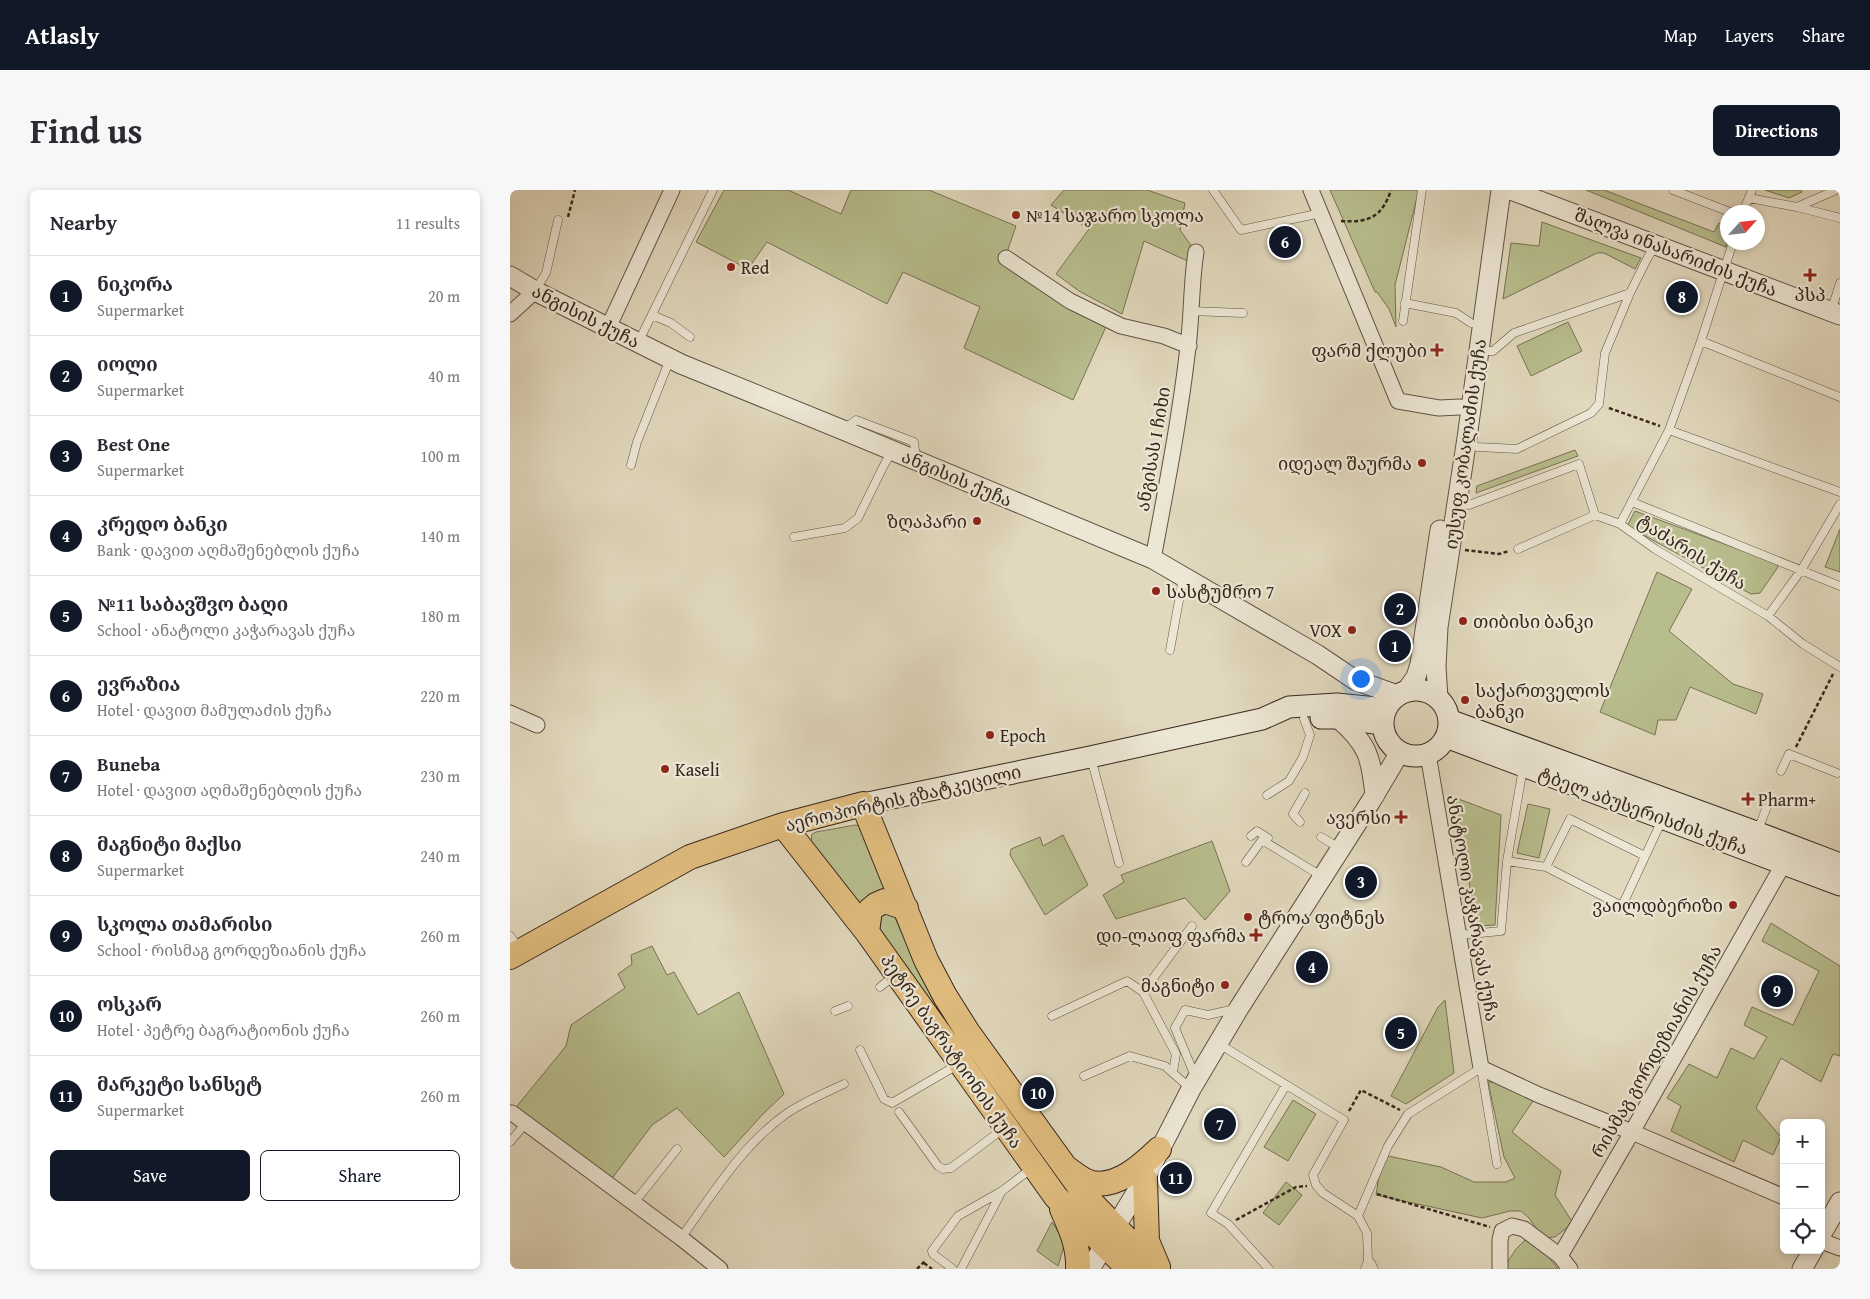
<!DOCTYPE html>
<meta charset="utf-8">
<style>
:root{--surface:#fff;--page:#f7f7f7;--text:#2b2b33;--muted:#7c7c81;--line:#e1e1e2;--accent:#111827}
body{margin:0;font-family:"Gentium Book Plus","Noto Serif Georgian",serif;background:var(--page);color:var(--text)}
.controls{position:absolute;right:15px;bottom:15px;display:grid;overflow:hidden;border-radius:8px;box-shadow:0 2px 8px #0003}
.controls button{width:45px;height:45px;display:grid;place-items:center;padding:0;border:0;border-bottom:1px solid var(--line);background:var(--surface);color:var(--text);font:25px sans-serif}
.compass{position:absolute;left:1210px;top:15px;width:45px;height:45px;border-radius:50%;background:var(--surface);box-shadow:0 2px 8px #0003;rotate:63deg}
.you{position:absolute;left:850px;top:488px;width:18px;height:18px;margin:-12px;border:4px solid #fff;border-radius:50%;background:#1a73e8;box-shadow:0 0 0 8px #1a73e833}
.badge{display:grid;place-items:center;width:32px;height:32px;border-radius:50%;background:var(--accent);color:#fff;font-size:16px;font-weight:700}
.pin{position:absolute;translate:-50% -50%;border:2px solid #fff;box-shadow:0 1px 5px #0006}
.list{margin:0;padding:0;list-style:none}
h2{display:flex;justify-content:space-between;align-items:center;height:65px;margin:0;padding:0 20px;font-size:21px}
h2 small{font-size:16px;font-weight:400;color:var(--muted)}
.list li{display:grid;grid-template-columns:32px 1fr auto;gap:15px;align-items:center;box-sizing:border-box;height:80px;padding:0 20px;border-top:1px solid var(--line)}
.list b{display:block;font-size:19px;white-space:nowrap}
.list p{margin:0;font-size:16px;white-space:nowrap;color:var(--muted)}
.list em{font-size:16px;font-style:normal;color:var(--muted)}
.actions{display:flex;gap:10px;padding:15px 20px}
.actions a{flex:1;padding:11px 0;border:1px solid var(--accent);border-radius:8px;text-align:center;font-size:18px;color:var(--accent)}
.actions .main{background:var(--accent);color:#fff}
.icon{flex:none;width:28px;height:28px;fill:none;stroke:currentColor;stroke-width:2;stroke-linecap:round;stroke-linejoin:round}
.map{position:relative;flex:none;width:1330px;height:1079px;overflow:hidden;border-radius:8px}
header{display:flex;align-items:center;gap:30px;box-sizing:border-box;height:70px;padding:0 25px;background:var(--accent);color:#fff}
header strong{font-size:24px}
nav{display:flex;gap:28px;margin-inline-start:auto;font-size:18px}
.intro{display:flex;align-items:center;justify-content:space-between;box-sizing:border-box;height:120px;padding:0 30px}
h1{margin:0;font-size:35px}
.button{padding:12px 22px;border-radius:8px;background:var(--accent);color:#fff;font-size:18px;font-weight:700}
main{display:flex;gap:30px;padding:0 30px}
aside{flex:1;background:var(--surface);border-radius:8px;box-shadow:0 2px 8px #0003}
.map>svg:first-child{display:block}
.green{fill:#b8bd8d;stroke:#787255}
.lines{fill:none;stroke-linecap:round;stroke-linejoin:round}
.service-casing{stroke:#625245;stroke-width:9}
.minor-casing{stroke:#625245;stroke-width:17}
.tertiary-casing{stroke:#625245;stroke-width:21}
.secondary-casing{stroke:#37261d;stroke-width:23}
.primary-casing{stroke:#37261d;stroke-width:26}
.path{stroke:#37261d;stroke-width:2.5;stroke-dasharray:4 2.5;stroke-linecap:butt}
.service{stroke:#ece6d4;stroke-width:8}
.minor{stroke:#ece6d4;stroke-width:15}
.tertiary{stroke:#ece6d4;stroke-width:19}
.secondary{stroke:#ece6d4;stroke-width:21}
.primary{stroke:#e0bc7e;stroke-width:24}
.poi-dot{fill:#8f2418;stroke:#ece6d4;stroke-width:2}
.labels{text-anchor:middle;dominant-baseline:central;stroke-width:4.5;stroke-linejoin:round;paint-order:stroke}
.poi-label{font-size:18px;fill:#37261d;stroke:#ece6d4;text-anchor:start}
.street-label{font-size:18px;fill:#37261d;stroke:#ece6d4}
</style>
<header>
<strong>Atlasly</strong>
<nav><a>Map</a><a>Layers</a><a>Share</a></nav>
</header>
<div class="intro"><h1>Find us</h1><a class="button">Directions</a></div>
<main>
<aside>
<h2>Nearby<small>11 results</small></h2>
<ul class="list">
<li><span class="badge">1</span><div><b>ნიკორა</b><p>Supermarket</p></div><em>20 m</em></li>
<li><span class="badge">2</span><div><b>იოლი</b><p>Supermarket</p></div><em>40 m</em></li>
<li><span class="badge">3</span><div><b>Best One</b><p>Supermarket</p></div><em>100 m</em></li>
<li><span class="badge">4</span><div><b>კრედო ბანკი</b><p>Bank · დავით აღმაშენებლის ქუჩა</p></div><em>140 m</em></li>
<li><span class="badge">5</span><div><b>№11 საბავშვო ბაღი</b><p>School · ანატოლი კაჭარავას ქუჩა</p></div><em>180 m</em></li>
<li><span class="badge">6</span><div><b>ევრაზია</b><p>Hotel · დავით მამულაძის ქუჩა</p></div><em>220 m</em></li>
<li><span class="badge">7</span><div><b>Buneba</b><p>Hotel · დავით აღმაშენებლის ქუჩა</p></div><em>230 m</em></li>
<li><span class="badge">8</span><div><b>მაგნიტი მაქსი</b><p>Supermarket</p></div><em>240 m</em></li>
<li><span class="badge">9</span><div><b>სკოლა თამარისი</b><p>School · რისმაგ გორდეზიანის ქუჩა</p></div><em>260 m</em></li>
<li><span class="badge">10</span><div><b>ოსკარ</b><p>Hotel · პეტრე ბაგრატიონის ქუჩა</p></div><em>260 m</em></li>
<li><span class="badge">11</span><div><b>მარკეტი სანსეტ</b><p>Supermarket</p></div><em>260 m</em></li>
</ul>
<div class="actions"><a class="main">Save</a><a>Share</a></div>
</aside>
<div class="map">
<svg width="1330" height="1079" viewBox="0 0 1330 1079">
<rect width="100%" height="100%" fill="#e1d8bd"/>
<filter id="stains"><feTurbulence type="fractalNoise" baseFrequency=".004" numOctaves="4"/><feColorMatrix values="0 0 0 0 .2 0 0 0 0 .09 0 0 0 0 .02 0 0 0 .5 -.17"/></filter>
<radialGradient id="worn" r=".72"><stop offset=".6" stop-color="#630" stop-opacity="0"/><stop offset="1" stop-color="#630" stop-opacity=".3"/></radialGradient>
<!-- green -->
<path class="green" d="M214 0H278L331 24 341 0H419L506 36 495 68 599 130 563 210 454 158 470 117 393 82 377 114 257 52 238 79 186 52Z
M554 0H637L675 13 670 40 686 62 684 74 634 51 612 124 569 101 546 84 579 39 541 15Z
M820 0H909L885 95 886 137 879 119 867 102H865Z
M1076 0H1094L1204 42 1209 33 1217 36 1216 57Z
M1255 0H1291L1292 2 1279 8Z
M1032 32 1131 68 1125 79 1094 63H1087L993 109 1001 53 1029 56Z
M1058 132 1072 161 1021 186 1007 156Z
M1065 260 1068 266 966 303 967 296Z
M1125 321 1266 373 1268 377 1250 403 1241 404 1117 336Z
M1330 339V382L1315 377Z
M1147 382 1182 399 1159 441 1223 494 1253 504 1246 524 1180 497 1166 530H1148L1145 545 1090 522Z
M946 608 991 625 985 735 966 736Z
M1018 614 1040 619 1029 668 1007 663Z
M345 635 350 636 381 700 352 721 301 651 302 644 306 642Z
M553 645 578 695 535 725 500 665 501 659 530 647 533 656Z
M702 651 720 701 695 730 675 708 606 729 593 705 614 692 611 685Z
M382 721 404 770 442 836 439 839 364 730V724Z
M1261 733 1330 776V866L1323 864 1311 892 1271 868 1246 918 1271 947 1263 965 1233 950 1224 972 1161 941 1171 916 1157 908 1179 874 1207 888 1221 858 1244 869 1257 847 1234 835 1242 817 1283 835 1309 781 1252 751Z
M142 756 157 785 164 782 188 825 229 802 274 904 253 924 214 967 167 918 142 935 100 991 3 921 56 856 61 835 115 798 108 784 122 774 121 765Z
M935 810 944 883 896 914 881 906 928 817Z
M978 892H993L1025 908 1002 942 1051 981 1045 1005 1063 1033 1045 1047 1033 1048 1019 1028 1011 1021H1000L972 1028 866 1005 869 986 878 966 931 977 964 992H996L1005 988 994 967Z
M783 910 806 924 778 971 754 957Z
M776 992 792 1005 769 1035 753 1023Z
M542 1032 555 1053 548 1076 527 1061Z
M1015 1050C1028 1050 1040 1070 1048 1079H993L1006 1059Z"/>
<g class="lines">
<defs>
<path id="service" d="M703 0 731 40 811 23
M1163 0 1220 22
M1239 8 1287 17 1330 28
M1287 17 1326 0
M1233 22 1242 0
M25 101 36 83 48 30
M895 113 946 123 961 133
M680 121 733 123
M1321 122 1330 93
M142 125 161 133 180 147
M893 131 912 0
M1191 151 1330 207
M128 153 203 0
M969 161H983L1004 143 1120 103
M334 239 346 230 404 252 406 269
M1159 240 1330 302
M956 255 968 257 1007 259 1081 223 1089 214 1095 163 1120 103 1138 67 1145 56
M121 275 127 252 160 169
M1122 312 1330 396
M947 313 959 315 1069 274 1085 325
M1110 334 1159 240 1191 151 1223 52
M284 347 335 338 348 328 373 277 382 261
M1008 359 1085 325 1110 334 1145 359 1258 426 1293 454 1330 477
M1258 426 1292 379 1330 314
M660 460 673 388
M581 568 609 673
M1013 578 997 671 1036 677 1112 716 1152 630
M1271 581 1279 564 1327 583
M757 605 779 591 793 567 800 545 794 529
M790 632 783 624 795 603
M1248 640 1256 619
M741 646 747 641 758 648
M811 647 831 659
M736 672 752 650 813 687
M1036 677 1060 629 1135 666
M949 745 991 741 997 671
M0 746 9 758
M370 797 385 785
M633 802 666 864 663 882
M325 821 338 816
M542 826 617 791 633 802 682 736
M709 854 834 930 803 985 806 995 813 1003 848 1026 857 1043 858 1071 855 1079
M350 860 374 909 382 913 449 874
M574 886 620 866 655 876 680 898
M685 886 665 838 675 820 698 825 725 819
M389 922 428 976 433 979 441 978 493 939
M0 952 16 933
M124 1013 167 959
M848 1026 878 956 898 924 971 878 987 974
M171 1048C202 1005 232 955 276 924 293 912 315 903 334 894
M858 1071 861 1073 864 1079
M443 1079 423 1064 422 1061 448 1026 492 1001 522 978
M451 1079 492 1001
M759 1079 718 1034 701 1023 776 895"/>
<path id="minor" d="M801 0 888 211 929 218 950 217
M496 68 560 111 611 136 654 146 679 156
M0 124 25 101
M98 138 162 0
M643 369C656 299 670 228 678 157 682 125 681 93 686 62
M0 523 27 535
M918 564 971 878 1029 905 1122 942 1274 1007
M2 923 171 1048 210 1079
M1311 1051 1330 1058
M1050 1066 1122 942 1274 673
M990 1079V1050L992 1041 1002 1036 1014 1039 1050 1066 1060 1079"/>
<path id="tertiary" d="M1001 0 1330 125
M0 86 25 101 171 174 333 240 643 369 808 465 845 490 887 505
M896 501 906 487 910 474 930 340
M928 508 926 477 928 437 957 248 991 0
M828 528C858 554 861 567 865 605
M1311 1045 1330 1012
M580 1079 638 983 681 899 729 818 861 611 890 562
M1292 1079 1303 1060"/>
<path id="secondary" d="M873 533a33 33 0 1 1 66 0a33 33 0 1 1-66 0Z
M811 528H828L872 534
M939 530 1238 639 1330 674
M936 547 1330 695
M353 614 580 567 752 529 779 517 827 514 876 519"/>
<path id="primary" d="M273 635 357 742 546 1007 619 1079
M357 742 360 720 366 715 375 711 396 718
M0 767 180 667 273 635 353 614 416 770 435 806 457 841 579 1010 646 1079
M558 979C565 984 573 991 582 993 608 998 632 975 649 959
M635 989 637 1051 648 1077
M552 1019C561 1039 569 1057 568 1079"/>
</defs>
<!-- service casing -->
<use href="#service" class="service-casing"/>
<!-- minor casing -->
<use href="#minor" class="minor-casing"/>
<!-- tertiary casing -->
<use href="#tertiary" class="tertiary-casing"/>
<!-- secondary casing -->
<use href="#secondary" class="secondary-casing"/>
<!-- primary casing -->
<use href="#primary" class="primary-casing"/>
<!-- path -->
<path class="path" d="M58 27 65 0
M831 31C859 33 872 27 881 0
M1099 218 1150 236
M955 360 989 364 999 361
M1286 557 1323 484
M839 921 851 900 890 920
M867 1004 980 1037
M726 1030 786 997 797 996
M414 1073 422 1079
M407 1079 416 1070"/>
<!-- service -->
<use href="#service" class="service"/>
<!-- minor -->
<use href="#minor" class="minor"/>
<!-- tertiary -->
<use href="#tertiary" class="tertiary"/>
<!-- secondary -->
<use href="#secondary" class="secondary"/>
<!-- primary -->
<use href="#primary" class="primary"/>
</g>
<!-- markers -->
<g class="poi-dot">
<circle cx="506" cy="25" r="5"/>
<circle cx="221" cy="77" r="5"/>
<path d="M1297.5 77.5h5v5h5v5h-5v5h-5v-5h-5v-5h5z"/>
<path d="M924.5 152.5h5v5h5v5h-5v5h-5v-5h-5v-5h5z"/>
<circle cx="912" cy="273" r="5"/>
<circle cx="467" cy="331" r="5"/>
<circle cx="646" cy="401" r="5"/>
<circle cx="953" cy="431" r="5"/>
<circle cx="842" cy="440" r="5"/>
<circle cx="955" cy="510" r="5"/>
<circle cx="480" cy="545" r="5"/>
<circle cx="155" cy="579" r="5"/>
<path d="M1235.5 601.5h5v5h5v5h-5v5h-5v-5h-5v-5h5z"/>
<path d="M888.5 619.5h5v5h5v5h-5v5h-5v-5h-5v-5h5z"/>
<circle cx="1223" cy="715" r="5"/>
<circle cx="738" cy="727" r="5"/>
<path d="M743.5 737.5h5v5h5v5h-5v5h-5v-5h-5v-5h5z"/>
<circle cx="715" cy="795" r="5"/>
</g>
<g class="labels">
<!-- poi labels -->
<g class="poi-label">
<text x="516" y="25">№14 საჯარო სკოლა</text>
<text x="231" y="77">Red</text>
<text x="1300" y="104" text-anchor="middle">პსპ</text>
<text x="917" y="160" text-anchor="end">ფარმ ქლუბი</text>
<text x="902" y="273" text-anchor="end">იდეალ შაურმა</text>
<text x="457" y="331" text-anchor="end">ზღაპარი</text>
<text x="656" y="401">სასტუმრო 7</text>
<text x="963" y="431">თიბისი ბანკი</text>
<text x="832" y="440" text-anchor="end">VOX</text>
<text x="965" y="500">საქართველოს<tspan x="965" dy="21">ბანკი</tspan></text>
<text x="490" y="545">Epoch</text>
<text x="165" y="579">Kaseli</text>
<text x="1248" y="609">Pharm+</text>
<text x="881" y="627" text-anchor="end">ავერსი</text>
<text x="1213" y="715" text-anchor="end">ვაილდბერიზი</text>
<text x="748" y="727">ტროა ფიტნეს</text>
<text x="736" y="745" text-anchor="end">დი-ლაიფ ფარმა</text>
<text x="705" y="795" text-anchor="end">მაგნიტი</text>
</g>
<!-- street labels -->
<g class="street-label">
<text transform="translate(1166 62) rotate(21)">შალვა ინასარიძის ქუჩა</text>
<text transform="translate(76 126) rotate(27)">ანგისის ქუჩა</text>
<text transform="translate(955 254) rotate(-82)">იუსუფ კობალაძის ქუჩა</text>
<text transform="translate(643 259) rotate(-80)">ანგისას I ჩიხი</text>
<text transform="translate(447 288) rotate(23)">ანგისის ქუჩა</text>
<text transform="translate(1182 362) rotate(32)">ტაძარის ქუჩა</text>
<text transform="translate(393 608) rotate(-13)">აეროპორტის გზატკეცილი</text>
<text transform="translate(1133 621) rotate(20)">ტბელ აბუსერისძის ქუჩა</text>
<text transform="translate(963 718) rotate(80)">ანატოლი კაჭარავას ქუჩა</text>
<text transform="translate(442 861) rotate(55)">პეტრე ბაგრატიონის ქუჩა</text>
<text transform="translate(1146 861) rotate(-60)">რისმაგ გორდეზიანის ქუჩა</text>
</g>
</g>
<rect width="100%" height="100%" filter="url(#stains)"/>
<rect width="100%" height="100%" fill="url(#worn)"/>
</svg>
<div class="controls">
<button>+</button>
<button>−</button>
<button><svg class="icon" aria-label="locate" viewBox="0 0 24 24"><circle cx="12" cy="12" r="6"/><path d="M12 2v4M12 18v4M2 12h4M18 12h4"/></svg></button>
</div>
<svg class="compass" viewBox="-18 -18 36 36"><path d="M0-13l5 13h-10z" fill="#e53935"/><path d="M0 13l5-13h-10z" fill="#7c7c81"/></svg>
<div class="you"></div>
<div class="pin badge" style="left:885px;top:456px">1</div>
<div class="pin badge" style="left:890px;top:419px">2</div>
<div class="pin badge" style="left:851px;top:692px">3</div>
<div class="pin badge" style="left:802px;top:777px">4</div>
<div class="pin badge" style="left:891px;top:843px">5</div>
<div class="pin badge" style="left:775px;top:52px">6</div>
<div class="pin badge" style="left:710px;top:934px">7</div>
<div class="pin badge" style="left:1172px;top:107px">8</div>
<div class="pin badge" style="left:1267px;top:801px">9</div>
<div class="pin badge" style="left:528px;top:903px">10</div>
<div class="pin badge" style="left:666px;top:988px">11</div>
</div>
</main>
